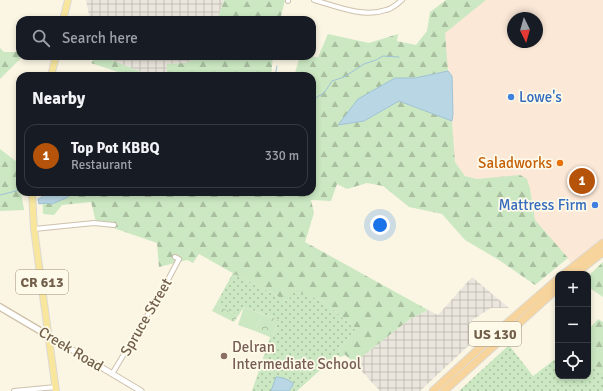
<!DOCTYPE html>
<meta charset="utf-8">
<style>
:root{--surface:#171b24;--page:#20242c;--text:#f1f3f6;--muted:#9ea1a6;--line:#363941;--accent:#b45309}
body{margin:0;font-family:Signika,sans-serif;background:var(--page);color:var(--text)}
.controls{position:absolute;right:12px;bottom:12px;display:grid;overflow:hidden;border-radius:8px;box-shadow:0 2px 6px #0003}
.controls button{width:36px;height:36px;display:grid;place-items:center;padding:0;border:0;border-bottom:1px solid var(--line);background:var(--surface);color:var(--text);font:20px sans-serif}
.compass{position:absolute;left:507px;top:12px;width:36px;height:36px;border-radius:50%;background:var(--surface);box-shadow:0 2px 6px #0003;rotate:175deg}
.you{position:absolute;left:380px;top:225px;width:14px;height:14px;margin:-10px;border:3px solid #fff;border-radius:50%;background:#1a73e8;box-shadow:0 0 0 6px #1a73e833}
.badge{display:grid;place-items:center;width:26px;height:26px;border-radius:50%;background:var(--accent);color:#fff;font-size:13px;font-weight:700}
.pin{position:absolute;translate:-50% -50%;border:2px solid #fff;box-shadow:0 1px 4px #0006}
.list{margin:0;padding:0;list-style:none}
h2{display:flex;justify-content:space-between;align-items:center;height:52px;margin:0;padding:0 16px;font-size:17px}
h2 small{font-size:13px;font-weight:400;color:var(--muted)}
.list li{display:grid;grid-template-columns:26px 1fr auto;gap:12px;align-items:center;box-sizing:border-box;height:64px;margin:0 8px 8px;padding:0 8px;border:1px solid var(--line);border-radius:12px}
.list b{display:block;font-size:15px;white-space:nowrap}
.list p{margin:0;font-size:13px;white-space:nowrap;color:var(--muted)}
.list em{font-size:13px;font-style:normal;color:var(--muted)}
.icon{flex:none;width:22px;height:22px;fill:none;stroke:currentColor;stroke-width:2;stroke-linecap:round;stroke-linejoin:round}
.map{position:relative;flex:none;width:603px;height:391px;overflow:hidden}
.search{position:absolute;background:var(--surface);box-shadow:0 2px 6px #0003;left:16px;top:16px;width:300px;height:44px;display:flex;align-items:center;gap:10px;box-sizing:border-box;padding:0 14px;border-radius:12px;color:var(--muted);font-size:15px}
.panel{position:absolute;background:var(--surface);box-shadow:0 2px 6px #0003;left:16px;top:72px;width:300px;height:124px;border-radius:12px}
.map>svg:first-child{display:block}
.commercial{fill:#fbe8d7;fill-rule:evenodd}
.industrial{fill:url(#industrial-grid)}
.grass{fill:url(#grass-dots)}
.forest{fill:url(#forest-firs)}
.park{fill:url(#park-crowns)}
.pitch{fill:#cbe8c2}
.water{fill:#b8d6e4;stroke:#9fc3d5}
.lines{fill:none;stroke-linecap:round;stroke-linejoin:round}
.stream{stroke:#9fc3d5;stroke-width:1}
.minor-casing{stroke:#cec1ad;stroke-width:6}
.tertiary-casing{stroke:#cec1ad;stroke-width:7}
.secondary-casing{stroke:#cfc0a8;stroke-width:8}
.primary-casing{stroke:#ddd9d4;stroke-width:8}
.trunk-casing{stroke:#ddd9d4;stroke-width:9}
.minor{stroke:#fff;stroke-width:4}
.tertiary{stroke:#fff;stroke-width:5}
.secondary{stroke:#fff;stroke-width:5.5}
.primary{stroke:#f8e69d;stroke-width:6}
.trunk{stroke:#f6d49c;stroke-width:7}
.shop-dot{fill:#3f7fe0;stroke:#fefae9;stroke-width:1.5}
.food-dot{fill:#e8710a;stroke:#fefae9;stroke-width:1.5}
.education-dot{fill:#8d6e63;stroke:#fefae9;stroke-width:1.5}
.labels{text-anchor:middle;dominant-baseline:central;stroke-width:3.5;stroke-linejoin:round;paint-order:stroke}
.shield{fill:#fefae9;stroke:#9c8e7a;stroke-width:1}
.shield-label{font-size:14px;font-weight:bold;fill:#725f4a}
.shop-label{font-size:15px;fill:#366cbe;stroke:#fefae9;text-anchor:start}
.food-label{font-size:15px;fill:#c56008;stroke:#fefae9;text-anchor:end}
.street-label{font-size:15px;fill:#725f4a;stroke:#fefae9}
.education-label{font-size:15px;fill:#785e54;stroke:#fefae9;text-anchor:start}
</style>
<div class="map">
<svg width="603" height="391" viewBox="0 0 603 391">
<defs>
<pattern id="industrial-grid" width="8" height="8" patternUnits="userSpaceOnUse"><rect width="8" height="8" fill="#eae6dd"/><path d="M0 4h8M4 0v8" fill="none" stroke="#c2beb5"/></pattern>
<pattern id="grass-dots" width="8" height="8" patternUnits="userSpaceOnUse"><rect width="8" height="8" fill="#cbe8c2"/><path d="M2 2h.1M6 6h.1" fill="none" stroke="#a9bfa0" stroke-width="1.8" stroke-linecap="round"/></pattern>
<pattern id="forest-firs" width="22" height="20" patternUnits="userSpaceOnUse"><rect width="22" height="20" fill="#cbe8c2"/><path d="M5 1l3.5 6h-7zM16 11l3.5 6h-7z" fill="#a9bfa0"/></pattern>
<pattern id="park-crowns" width="20" height="18" patternUnits="userSpaceOnUse"><rect width="20" height="18" fill="#cbe8c2"/><path d="M2 6a3 3 0 1 1 6 0M12 15a3 3 0 1 1 6 0" fill="none" stroke="#a9bfa0"/></pattern>
</defs>
<rect width="100%" height="100%" fill="#fbf6e3"/>
<!-- commercial -->
<path class="commercial" d="M486 0H603V243L574 266 535 220 530 189 502 177 477 179 465 176 455 162 452 121 358 99ZM513 18H537V42H513Z"/>
<!-- industrial -->
<path class="industrial" d="M86 0H224L217 20H90Z
M102 56H204L185 63 167 64 166 76H151Z
M472 277 509 308H491L472 320 481 334 420 391H380L354 363 410 319 428 310 438 315Z"/>
<!-- grass -->
<path class="grass" d="M233 273 287 301 296 289 324 302 356 329 339 349 346 355 340 357 337 355 297 391H252L270 337 272 338 279 320 244 307 238 316 216 304Z
M509 345 533 376 558 357V376H588V359L603 373V391H459Z"/>
<!-- forest -->
<path class="forest" d="M224 0H285L280 20H217Z
M446 0H486L445 33 448 71 415 78H395L339 125 364 121 399 101 452 121 455 162 465 176 477 179 520 175 527 179 530 189 535 220 568 258 535 285 499 260 465 240 442 214 409 207 383 186 367 183 347 189 337 184 331 201 311 200 314 213 305 242 428 310 410 319 354 363 339 349 356 329 324 302 296 290 287 301 229 271 199 254 193 263 187 260 159 267 157 243 96 222 91 202 62 205 54 215 43 214 42 192H312V76H294L300 56 318 57 328 34 369 43 398 34 397 41 416 45 427 31 430 12Z
M0 48 4 52H20V56H23L0 79Z
M95 56H102L151 76H130L91 63Z
M204 56H273L271 76H166L167 64 185 63Z
M0 149 17 162 20 192H21L24 210 0 211Z
M603 262V297L588 287V276Z
M598 319 603 322V373L588 359V330Z"/>
<!-- park -->
<path class="park" d="M216 304 238 316 234 322 212 311Z
M262 314 279 320 272 338 255 331Z"/>
<!-- pitch -->
<path class="pitch" d="M244 307 262 314 255 331 238 325Z"/>
<!-- water -->
<path class="water" d="M448 71 452 76 453 114 452 121 399 101 364 121 338 125 358 99 395 78H415Z
M44 192H75L66 198 52 204 46 203 39 204 38 199 42 197Z
M276 377C282 377 289 380 293 383V385L289 391H271Z"/>
<g class="lines">
<!-- stream -->
<path class="stream" d="M275 76 277 66
M312 100 324 93 332 81 344 77 364 64 376 60 383 56 399 57
M0 195 20 190"/>
<defs>
<path id="minor" d="M314 0C335 6 363 18 386 10 392 9 397 4 402 0
M288 1V0
M34 229 94 223 114 225
M112 374 162 291 179 259 175 257
M14 391 56 387"/>
<path id="tertiary" d="M49 336 141 391"/>
<path id="secondary" d="M0 307 49 336"/>
<path id="primary" d="M63 20 68 0
M51 76 56 56
M32 192 34 229 56 391"/>
<path id="trunk" d="M564 274 603 243
M575 274 603 252
M433 391 497 332 558 279
M444 391 558 288"/>
</defs>
<!-- minor casing -->
<use href="#minor" class="minor-casing"/>
<!-- tertiary casing -->
<use href="#tertiary" class="tertiary-casing"/>
<!-- secondary casing -->
<use href="#secondary" class="secondary-casing"/>
<!-- primary casing -->
<use href="#primary" class="primary-casing"/>
<!-- trunk casing -->
<use href="#trunk" class="trunk-casing"/>
<!-- minor -->
<use href="#minor" class="minor"/>
<!-- tertiary -->
<use href="#tertiary" class="tertiary"/>
<!-- secondary -->
<use href="#secondary" class="secondary"/>
<!-- primary -->
<use href="#primary" class="primary"/>
<!-- trunk -->
<use href="#trunk" class="trunk"/>
</g>
<!-- markers -->
<g class="shop-dot">
<circle cx="511" cy="97" r="4"/>
<circle cx="595" cy="205" r="4"/>
</g>
<circle class="food-dot" cx="560" cy="163" r="4"/>
<circle class="education-dot" cx="224" cy="356" r="4"/>
<g class="labels">
<!-- shield labels -->
<g class="shield">
<rect x="16" y="270" width="52" height="24" rx="3"/>
<rect x="469" y="322" width="52" height="24" rx="3"/>
</g>
<g class="shield-label">
<text x="42" y="282">CR 613</text>
<text x="495" y="334">US 130</text>
</g>
<!-- shop labels -->
<g class="shop-label">
<text x="519" y="97">Lowe's</text>
<text x="587" y="205" text-anchor="end">Mattress Firm</text>
</g>
<!-- food labels -->
<g class="food-label">
<text x="552" y="163">Saladworks</text>
</g>
<!-- street labels -->
<g class="street-label">
<text transform="translate(146 317) rotate(-60)">Spruce Street</text>
<text transform="translate(71 349) rotate(31)">Creek Road</text>
</g>
<!-- education labels -->
<g class="education-label">
<text x="232" y="347">Delran<tspan x="232" dy="17">Intermediate School</tspan></text>
</g>
</g>
</svg>
<div class="controls">
<button>+</button>
<button>−</button>
<button><svg class="icon" aria-label="locate" viewBox="0 0 24 24"><circle cx="12" cy="12" r="6"/><path d="M12 2v4M12 18v4M2 12h4M18 12h4"/></svg></button>
</div>
<svg class="compass" viewBox="-18 -18 36 36"><path d="M0-13l5 13h-10z" fill="#e53935"/><path d="M0 13l5-13h-10z" fill="#9ea1a6"/></svg>
<div class="you"></div>
<div class="pin badge" style="left:582px;top:181px">1</div>
<div class="search"><svg class="icon" aria-label="search" viewBox="0 0 24 24"><circle cx="10" cy="10" r="6"/><path d="M15 15l6 6"/></svg>Search here</div>
<section class="panel">
<h2>Nearby<small></small></h2>
<ul class="list">
<li><span class="badge">1</span><div><b>Top Pot KBBQ</b><p>Restaurant</p></div><em>330 m</em></li>
</ul>
</section>
</div>
